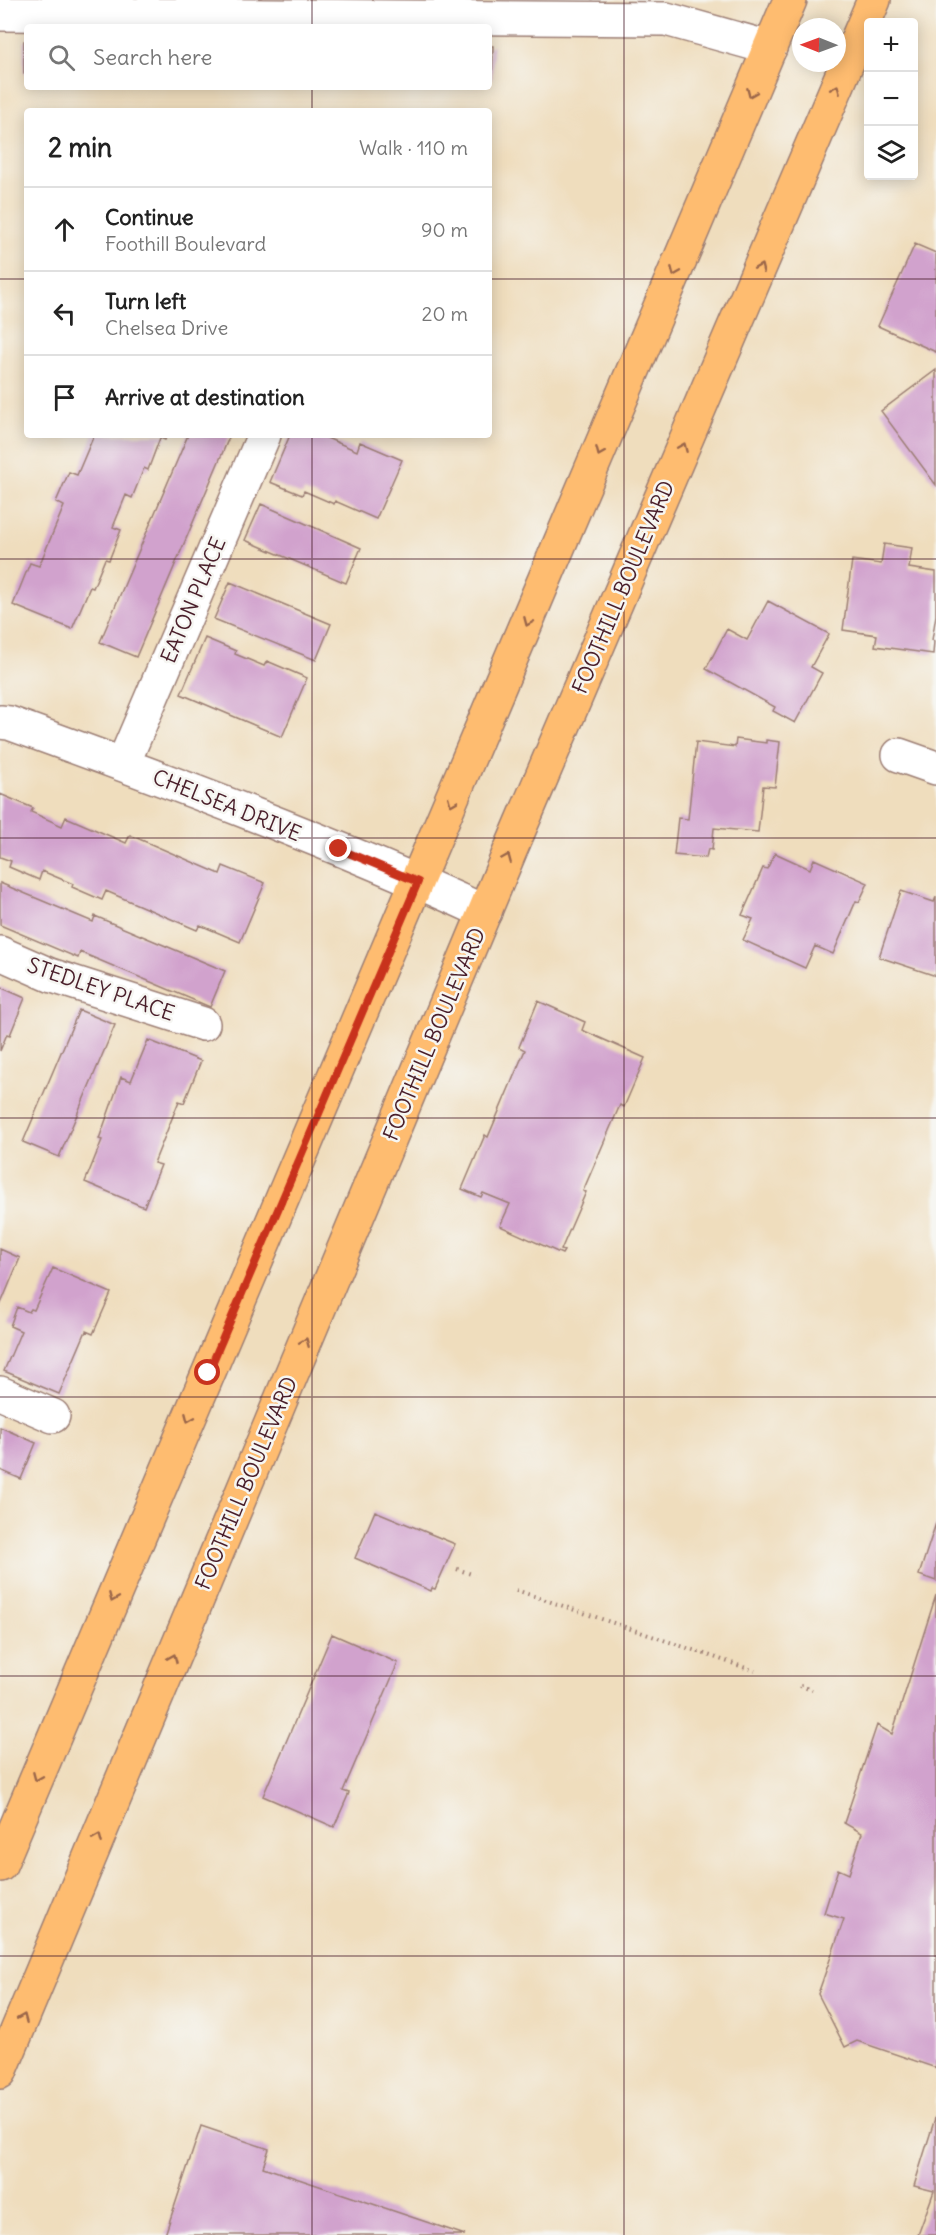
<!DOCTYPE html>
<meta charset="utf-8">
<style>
:root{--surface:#fff;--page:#f6f6f6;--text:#222;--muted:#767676;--line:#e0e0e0}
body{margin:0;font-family:Delius,sans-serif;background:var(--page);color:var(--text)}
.controls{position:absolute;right:18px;top:18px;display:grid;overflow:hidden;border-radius:6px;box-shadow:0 3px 15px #0003}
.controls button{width:54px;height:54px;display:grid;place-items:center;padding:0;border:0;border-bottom:2px solid var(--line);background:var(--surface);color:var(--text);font:30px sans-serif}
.compass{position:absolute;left:792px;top:18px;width:54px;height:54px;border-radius:50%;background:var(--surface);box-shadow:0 3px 15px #0003;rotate:271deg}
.stop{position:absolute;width:18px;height:18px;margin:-14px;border:4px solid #c8321e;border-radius:50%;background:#fff}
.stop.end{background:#c8321e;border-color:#fff;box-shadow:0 2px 6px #0008}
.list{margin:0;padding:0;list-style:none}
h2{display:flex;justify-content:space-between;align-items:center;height:78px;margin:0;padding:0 24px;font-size:26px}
h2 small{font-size:20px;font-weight:400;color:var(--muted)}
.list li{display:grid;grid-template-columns:39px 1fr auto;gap:18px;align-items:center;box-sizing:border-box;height:84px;padding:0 24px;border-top:2px solid var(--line)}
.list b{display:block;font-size:22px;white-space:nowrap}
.list p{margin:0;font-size:20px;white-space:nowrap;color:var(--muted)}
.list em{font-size:20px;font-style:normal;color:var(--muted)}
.icon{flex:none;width:33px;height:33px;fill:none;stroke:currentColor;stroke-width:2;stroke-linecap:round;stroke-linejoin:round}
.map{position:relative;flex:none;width:936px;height:2235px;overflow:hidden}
.search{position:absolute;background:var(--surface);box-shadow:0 3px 15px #0003;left:24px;top:24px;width:468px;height:66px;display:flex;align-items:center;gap:15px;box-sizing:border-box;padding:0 21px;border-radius:6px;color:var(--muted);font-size:22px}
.panel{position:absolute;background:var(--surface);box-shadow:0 3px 15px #0003;left:24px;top:108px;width:468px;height:330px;border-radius:6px}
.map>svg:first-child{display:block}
.building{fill:#d1a2cd}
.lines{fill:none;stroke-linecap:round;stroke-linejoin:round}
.minor-casing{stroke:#9c7e74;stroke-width:36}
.major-casing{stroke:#9c7e74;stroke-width:36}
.path{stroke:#9c7e74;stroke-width:4;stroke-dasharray:1.5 4.5;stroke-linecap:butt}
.minor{stroke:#fff;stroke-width:33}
.major{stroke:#febc70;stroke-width:33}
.oneway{stroke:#9b664a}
.route{stroke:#c8321e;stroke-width:8}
.grid{fill:none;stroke:#4a1f2b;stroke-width:1.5;stroke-opacity:0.55}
.labels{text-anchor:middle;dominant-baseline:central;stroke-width:5;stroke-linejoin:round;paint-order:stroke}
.street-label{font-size:21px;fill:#4a1f2b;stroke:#f6f6f2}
</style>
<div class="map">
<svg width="936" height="2235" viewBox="0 0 936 2235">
<rect width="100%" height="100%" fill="#f6f6f2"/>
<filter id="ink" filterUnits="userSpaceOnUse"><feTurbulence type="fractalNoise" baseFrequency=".0167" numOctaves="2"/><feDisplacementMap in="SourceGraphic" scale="12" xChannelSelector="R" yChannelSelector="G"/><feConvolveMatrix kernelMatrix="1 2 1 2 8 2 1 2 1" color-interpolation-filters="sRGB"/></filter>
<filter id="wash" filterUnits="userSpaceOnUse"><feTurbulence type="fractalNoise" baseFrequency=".008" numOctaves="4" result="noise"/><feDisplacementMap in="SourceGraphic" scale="24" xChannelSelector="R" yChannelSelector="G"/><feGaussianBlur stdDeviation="1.35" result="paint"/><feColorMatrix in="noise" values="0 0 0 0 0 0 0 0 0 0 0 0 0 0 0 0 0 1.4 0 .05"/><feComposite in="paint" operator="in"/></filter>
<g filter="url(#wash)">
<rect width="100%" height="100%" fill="#efddbd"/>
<g id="blocks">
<!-- building -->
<path class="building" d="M24 41H27V73H24Z
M489 46H493L492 79H489Z
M915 244 936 253V352L878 326Z
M936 370V485L881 411Z
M94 435H167L165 440 160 438 148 470 144 468 132 498 126 495 113 527 121 530 109 560 105 559 93 588 90 587 72 629 13 605 30 563 39 566 64 506 56 502 69 472 77 475Z
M188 435H230L136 657 100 642Z
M290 435H320L357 451 360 442 402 460 376 519 335 501 334 504 304 491 302 495 270 482Z
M261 504 361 548 346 583 245 540Z
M884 544 912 548 909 568 936 572V615L932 640 934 641 933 654 875 646 877 635 843 630 852 560 881 564Z
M230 582 331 624 316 660 214 619Z
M768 601 829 634 811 667 822 673 795 723 773 711 775 707 706 669 727 629 747 640Z
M205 638 236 651 235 654 264 666 267 661 307 678 282 737 181 694Z
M736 739 766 743V740L780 742 775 787 763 786 758 832 714 828 712 850 708 849 706 858 674 855 678 818 688 819 696 742 735 747Z
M0 794 33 808 31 812 62 826 66 817 126 843 130 835 220 874 223 866 265 883 240 942 200 925 197 930 106 891 102 900 72 887 73 884 42 871 39 880 9 867 11 861 0 857Z
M775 853 810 869 814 859 868 883 859 902 856 901 833 954 815 946 805 968 743 940 753 919 742 915 763 868 767 869Z
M0 883 93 922 95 916 225 971 210 1007 80 952 78 958 0 925Z
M901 891 934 902 936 897V976L879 957Z
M0 987 25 998 10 1035 7 1034 0 1051Z
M538 1001 585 1022 582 1030 645 1058 624 1107 620 1105 583 1191 586 1192 561 1250 564 1251 562 1254 500 1226 510 1204 483 1193 481 1197 462 1189 485 1135 488 1137 525 1050 519 1047Z
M79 1010 115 1025 59 1157 23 1142Z
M148 1040 201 1061 184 1103 179 1101 154 1163 161 1165 144 1207 85 1182 102 1140 99 1139 121 1077 131 1081Z
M0 1249 20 1258 0 1306Z
M53 1268 111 1293 93 1334 86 1331 59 1394 4 1371 21 1331 10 1326 17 1307 29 1312 31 1309 34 1310Z
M0 1427 36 1443 21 1479 0 1470Z
M375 1511 455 1544 435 1589 432 1588 431 1591 355 1558Z
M936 1523V1581L919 1575Z
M936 1595V2068L857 2041 845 2047 818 1994 844 1919 824 1913 838 1869 849 1874 862 1833 844 1823 877 1725 892 1734Z
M332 1634 398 1663 343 1791 349 1793 334 1827 263 1796Z
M936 2115V2235H918L934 2191 914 2186Z
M201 2126 269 2149 263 2167 465 2235H165Z"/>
</g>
</g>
<g filter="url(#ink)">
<use href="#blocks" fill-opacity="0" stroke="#9c7e74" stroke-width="1.5"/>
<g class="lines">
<defs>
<path id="minor" d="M0 14 666 19 770 48
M0 722 9 723C169 781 330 841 485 912
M899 755 936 768
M123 764 264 435
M0 953 50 975 203 1024
M0 1393 53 1416"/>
<path id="major" d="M0 1865 790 0
M0 2072 510 851 874 0"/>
</defs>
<!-- minor casing -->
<use href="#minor" class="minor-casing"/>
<!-- major casing -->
<use href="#major" class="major-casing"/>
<!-- path -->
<path class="path" d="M457 1569 474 1575
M516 1590 755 1671
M800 1686 812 1690"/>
<!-- minor -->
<use href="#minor" class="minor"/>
<!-- major -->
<use href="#major" class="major"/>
</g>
<!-- one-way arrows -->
<defs><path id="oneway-chevron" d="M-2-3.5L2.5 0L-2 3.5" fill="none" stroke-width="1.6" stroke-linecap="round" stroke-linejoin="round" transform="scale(1.5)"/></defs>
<g class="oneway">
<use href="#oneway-chevron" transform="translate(836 89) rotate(-67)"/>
<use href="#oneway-chevron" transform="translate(751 93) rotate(113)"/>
<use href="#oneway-chevron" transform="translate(760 268) rotate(-67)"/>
<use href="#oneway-chevron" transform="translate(675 272) rotate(113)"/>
<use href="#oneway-chevron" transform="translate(683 447) rotate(-67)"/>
<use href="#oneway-chevron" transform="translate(600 452) rotate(113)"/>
<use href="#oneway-chevron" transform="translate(528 622) rotate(113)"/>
<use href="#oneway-chevron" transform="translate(452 802) rotate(112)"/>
<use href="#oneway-chevron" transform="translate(507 858) rotate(-67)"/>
<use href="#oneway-chevron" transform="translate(305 1342) rotate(-67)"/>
<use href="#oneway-chevron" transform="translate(189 1418) rotate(113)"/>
<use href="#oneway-chevron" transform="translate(113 1598) rotate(113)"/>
<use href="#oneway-chevron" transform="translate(173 1658) rotate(-67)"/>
<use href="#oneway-chevron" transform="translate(37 1777) rotate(113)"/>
<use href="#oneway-chevron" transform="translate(98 1838) rotate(-67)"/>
<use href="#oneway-chevron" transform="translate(23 2018) rotate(-67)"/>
</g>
</g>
<g class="lines" filter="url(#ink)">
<!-- route -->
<path class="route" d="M208 1373 418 882 339 849"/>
</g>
<!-- grid -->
<path class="grid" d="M312 0V27M624 0V2235M312 87V111M0 279H27M489 279H936M312 435V2235M0 559H936M0 838H936M0 1118H936M0 1397H936M0 1676H936M0 1956H936"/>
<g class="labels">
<!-- street labels -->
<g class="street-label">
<text transform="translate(623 587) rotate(-67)">FOOTHILL BOULEVARD</text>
<text transform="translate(193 600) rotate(-67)">EATON PLACE</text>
<text transform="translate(227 805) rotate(22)">CHELSEA DRIVE</text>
<text transform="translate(101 989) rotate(19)">STEDLEY PLACE</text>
<text transform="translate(434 1034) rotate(-67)">FOOTHILL BOULEVARD</text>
<text transform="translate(246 1483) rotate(-67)">FOOTHILL BOULEVARD</text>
</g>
</g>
</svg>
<div class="controls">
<button>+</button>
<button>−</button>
<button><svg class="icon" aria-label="layers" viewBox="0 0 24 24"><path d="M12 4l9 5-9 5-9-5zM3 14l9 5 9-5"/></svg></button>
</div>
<svg class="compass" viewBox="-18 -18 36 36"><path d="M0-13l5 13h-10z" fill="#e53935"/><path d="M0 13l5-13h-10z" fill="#767676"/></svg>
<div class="stop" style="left:208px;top:1373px"></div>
<div class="stop end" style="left:339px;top:849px"></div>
<div class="search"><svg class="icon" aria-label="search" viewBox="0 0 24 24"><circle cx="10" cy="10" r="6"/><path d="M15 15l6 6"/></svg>Search here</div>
<section class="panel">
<h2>2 min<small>Walk · 110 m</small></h2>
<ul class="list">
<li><svg class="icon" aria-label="ahead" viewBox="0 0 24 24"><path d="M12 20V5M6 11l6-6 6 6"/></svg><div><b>Continue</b><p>Foothill Boulevard</p></div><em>90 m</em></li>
<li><svg class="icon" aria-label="left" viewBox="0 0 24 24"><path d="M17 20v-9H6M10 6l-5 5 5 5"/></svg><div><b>Turn left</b><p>Chelsea Drive</p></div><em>20 m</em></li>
<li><svg class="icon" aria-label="arrive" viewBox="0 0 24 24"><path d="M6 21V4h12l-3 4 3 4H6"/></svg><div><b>Arrive at destination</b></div></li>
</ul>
</section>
</div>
